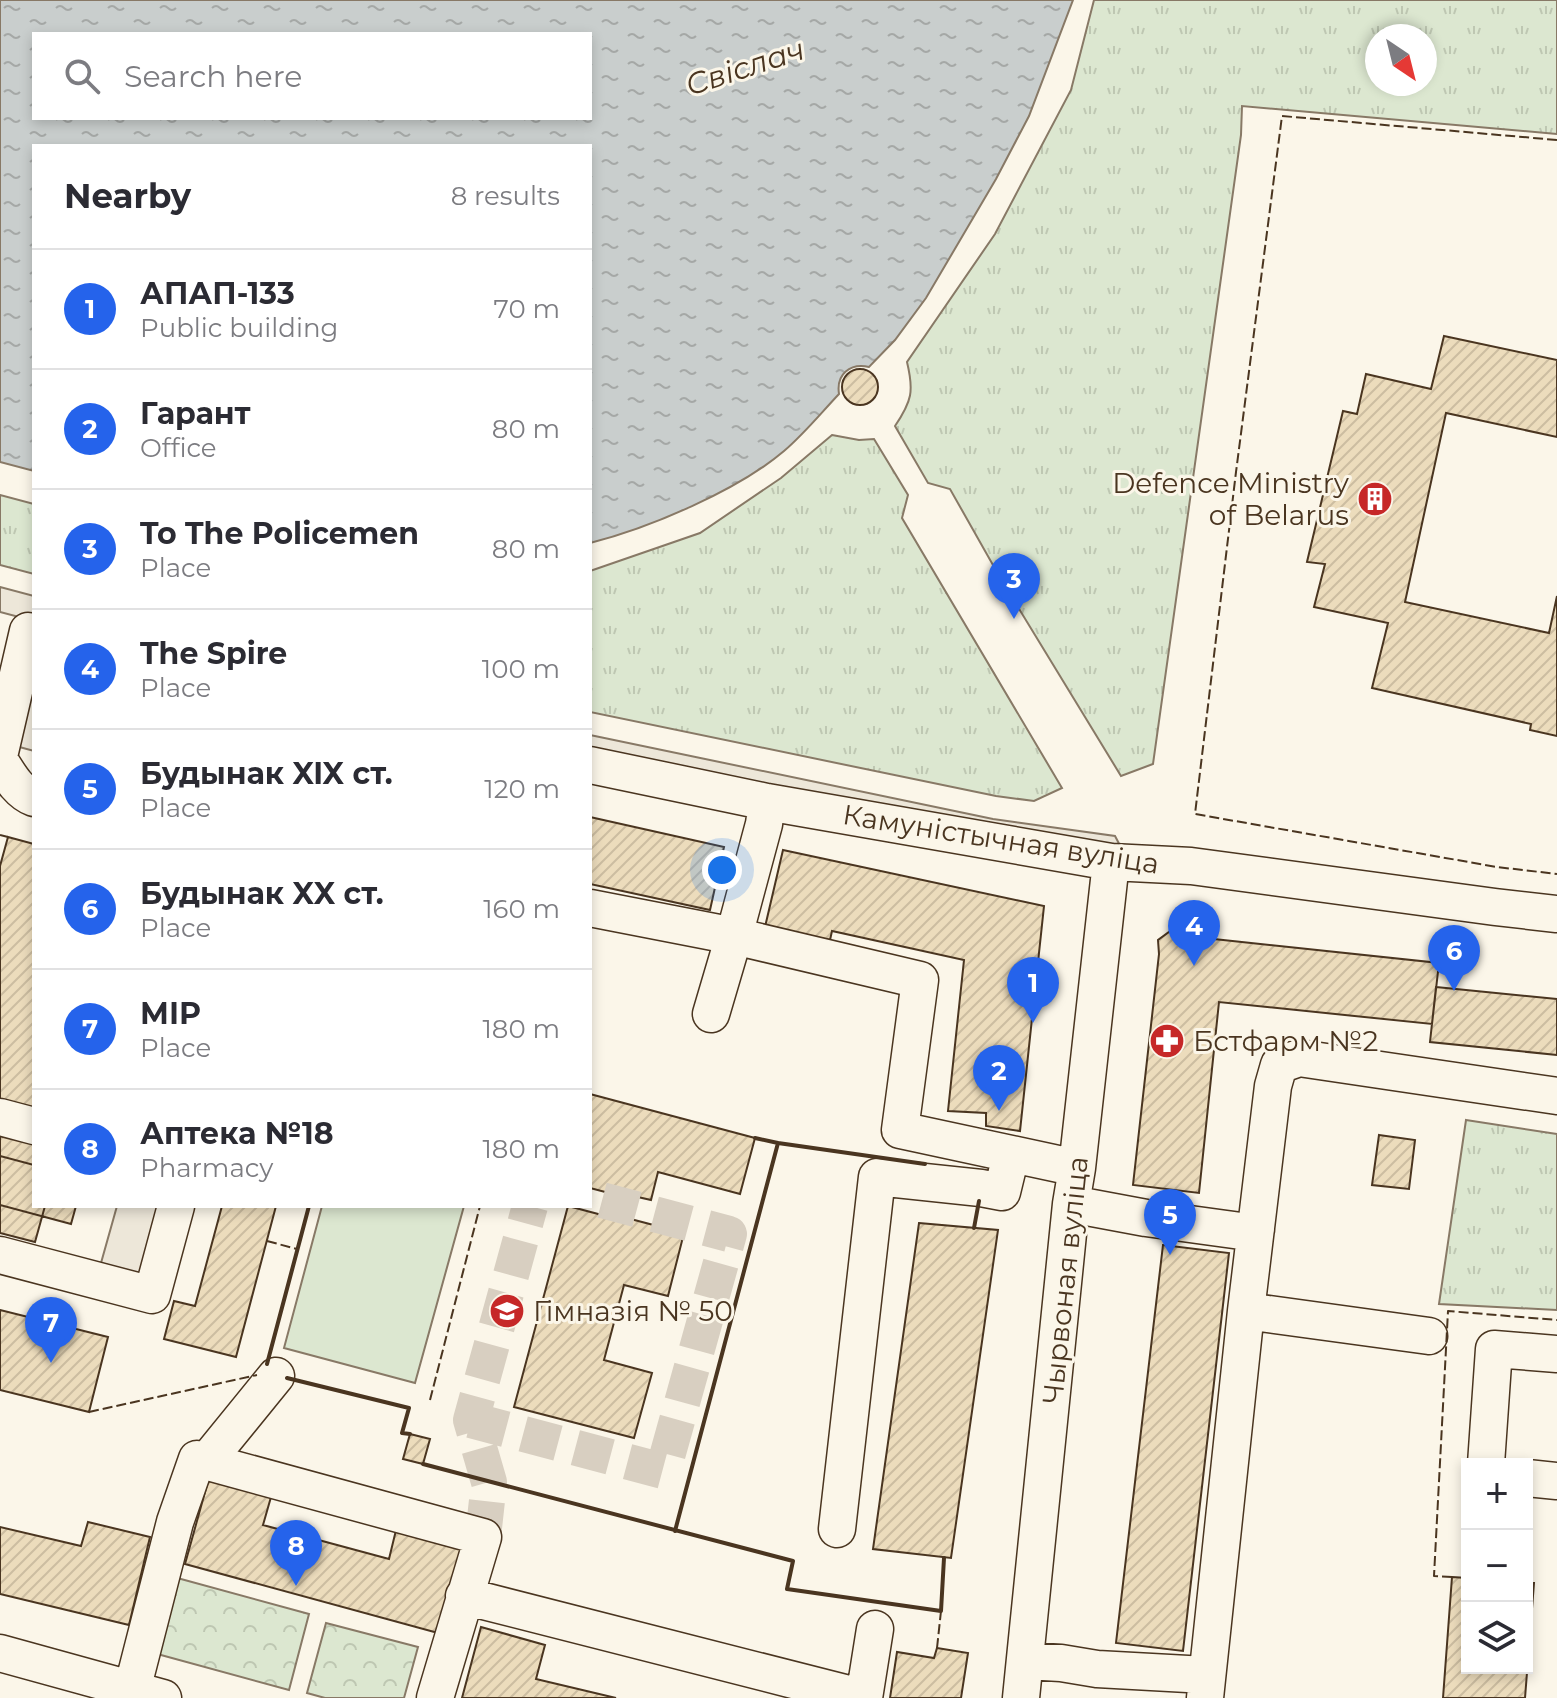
<!DOCTYPE html>
<meta charset="utf-8">
<style>
:root{--surface:#fff;--page:#f2f2f3;--text:#2b2b33;--muted:#7c7c81;--line:#e1e1e2;--accent:#2563eb}
body{margin:0;font-family:Montserrat,sans-serif;background:var(--page);color:var(--text)}
.controls{position:absolute;right:24px;bottom:24px;display:grid;overflow:hidden;border-radius:0px;box-shadow:0 4px 12px #0003}
.controls button{width:72px;height:72px;display:grid;place-items:center;padding:0;border:0;border-bottom:2px solid var(--line);background:var(--surface);color:var(--text);font:40px sans-serif}
.compass{position:absolute;left:1365px;top:24px;width:72px;height:72px;border-radius:50%;background:var(--surface);box-shadow:0 4px 12px #0003;rotate:145deg}
.you{position:absolute;left:722px;top:870px;width:28px;height:28px;margin:-20px;border:6px solid #fff;border-radius:50%;background:#1a73e8;box-shadow:0 0 0 12px #1a73e833}
.badge{display:grid;place-items:center;width:52px;height:52px;border-radius:50%;background:var(--accent);color:#fff;font-size:26px;font-weight:700}
.pin{position:absolute;translate:-50% -66px;filter:drop-shadow(0 2px 4px #0008)}
.pin::after{content:'';position:absolute;top:42px;width:28px;height:24px;background:inherit;clip-path:polygon(0 0,100% 0,50% 100%)}
.list{margin:0;padding:0;list-style:none}
h2{display:flex;justify-content:space-between;align-items:center;height:104px;margin:0;padding:0 32px;font-size:34px}
h2 small{font-size:26px;font-weight:400;color:var(--muted)}
.list li{display:grid;grid-template-columns:52px 1fr auto;gap:24px;align-items:center;box-sizing:border-box;height:120px;padding:0 32px;border-top:2px solid var(--line)}
.list b{display:block;font-size:30px;white-space:nowrap}
.list p{margin:0;font-size:26px;white-space:nowrap;color:var(--muted)}
.list em{font-size:26px;font-style:normal;color:var(--muted)}
.icon{flex:none;width:44px;height:44px;fill:none;stroke:currentColor;stroke-width:2;stroke-linecap:round;stroke-linejoin:round}
.map{position:relative;flex:none;width:1557px;height:1698px;overflow:hidden}
.search{position:absolute;background:var(--surface);box-shadow:0 4px 12px #0003;left:32px;top:32px;width:560px;height:88px;display:flex;align-items:center;gap:20px;box-sizing:border-box;padding:0 28px;border-radius:0px;color:var(--muted);font-size:30px}
.panel{position:absolute;background:var(--surface);box-shadow:0 4px 12px #0003;left:32px;top:144px;width:560px;height:1064px;border-radius:0px}
.map>svg:first-child{display:block}
.forest{fill:url(#forest-crowns);stroke:#887966;stroke-width:2}
.park{fill:url(#park-tufts);stroke:#887966;stroke-width:2;fill-rule:evenodd}
.pitch{fill:#dce7d0;stroke:#887966;stroke-width:2}
.parking{fill:#ede7d9;stroke:#887966;stroke-width:2}
.water{fill:url(#water-ripples);stroke:#887966;stroke-width:2;fill-rule:evenodd}
.building{fill:url(#building-hatch);stroke:#4a3520;stroke-width:2}
.lines{fill:none;stroke-linecap:round;stroke-linejoin:round}
.minor-tunnel{stroke:#d8cfc1;stroke-width:36;stroke-dasharray:36 18;stroke-linecap:butt}
.minor-casing{stroke:#4a3520;stroke-width:39}
.minor{stroke:#fbf6e9;stroke-width:36}
.fence{stroke:#4a3520;stroke-width:2;stroke-dasharray:10 4;stroke-linecap:butt}
.wall{stroke:#4a3520;stroke-width:4}
.labels{text-anchor:middle;dominant-baseline:central;stroke-width:6;stroke-linejoin:round;paint-order:stroke}
.poi-label{font-size:28px;fill:#4a3520;stroke:#fbf6e9;text-anchor:start}
.street-label{font-size:28px;fill:#4a3520;stroke:#fbf6e9}
.water-label{font-size:30px;font-style:italic;fill:#4a3520;stroke:#fbf6e9}
</style>
<div class="map">
<svg width="1557" height="1698" viewBox="0 0 1557 1698">
<defs>
<pattern id="forest-crowns" width="20" height="18" patternUnits="userSpaceOnUse" patternTransform="scale(2)"><rect width="20" height="18" fill="#dce7d0"/><path d="M2 6a3 3 0 1 1 6 0M12 15a3 3 0 1 1 6 0" fill="none" stroke="#bec7b2"/></pattern>
<pattern id="park-tufts" width="24" height="20" patternUnits="userSpaceOnUse" patternTransform="scale(2)"><rect width="24" height="20" fill="#dce7d0"/><path d="M3 7l-1-3M5 7V3M7 7l1-3M15 17l-1-3M17 17v-4M19 17l1-3" fill="none" stroke="#bec7b2"/></pattern>
<pattern id="water-ripples" width="26" height="14" patternUnits="userSpaceOnUse" patternTransform="scale(2)"><rect width="26" height="14" fill="#c9cecd"/><path d="M2 4q2-2 4 0t4 0M15 11q2-2 4 0t4 0" fill="none" stroke="#a5a8a6"/></pattern>
<pattern id="building-hatch" width="6" height="6" patternUnits="userSpaceOnUse" patternTransform="scale(2)"><rect width="6" height="6" fill="#ecdcbc"/><path d="M-1 1l2-2M0 6l6-6M5 7l2-2" fill="none" stroke="#ccbda1"/></pattern>
</defs>
<rect width="100%" height="100%" fill="#fbf6e9"/>
<!-- forest -->
<path class="forest" d="M170 1576 309 1614 289 1690 150 1652Z
M326 1623 418 1647 404 1698H325L307 1693Z"/>
<!-- park -->
<path class="park" d="M1094 0H1557V134L1242 106 1241 135 1153 764 1121 776 1002 581 950 489 928 483 895 426C912 401 914 391 907 362L995 234 1071 90ZM1425 36V84H1377V36Z
M832 435 859 440 874 439 908 495 902 518 1062 788 1034 801 996 796 590 712V571L700 533 781 478Z
M0 495 34 504V574L0 565Z
M1466 1120 1557 1134V1310L1439 1304Z"/>
<!-- pitch -->
<path class="pitch" d="M322 1206H464L415 1383 284 1348Z"/>
<!-- parking -->
<path class="parking" d="M0 587 34 596V621L0 612Z
M34 685V751L12 745Z
M590 735 993 819 1115 836 1126 857 590 757Z
M117 1206H166L147 1276 101 1263Z"/>
<!-- water -->
<path class="water" d="M0 0H1073L1029 116 996 179 926 298 895 340 869 367C850 363 836 374 839 394 821 413 804 434 784 451 737 491 649 528 590 543V146H34V471L0 462ZM34 34H590V118H34Z"/>
<!-- building -->
<path class="building" d="M1444 336 1557 360V437L1446 413 1405 602 1549 633 1557 596V736L1530 730 1531 724 1372 688 1388 623 1314 607 1325 564 1307 562 1343 411 1357 414 1366 374 1431 389Z
M842 387a18 18 0 1 1 36 0a18 18 0 1 1-36 0Z
M590 817 724 847 710 910 590 884Z
M8 837 34 844V1114L0 1105V866Z
M783 850 1044 906 1020 1131 986 1126V1113L948 1111 964 960 832 931 830 940 765 927Z
M1173 929 1186 936 1439 963 1432 1024 1219 1002 1199 1193 1133 1185 1159 954 1158 940Z
M1436 987 1557 999V1055L1430 1042Z
M590 1094 755 1138 740 1194 658 1172 651 1200 629 1195 623 1217 684 1233 668 1296 624 1285 604 1360 652 1373 634 1438 514 1407 568 1206 602 1215 607 1201 609 1193 590 1188Z
M0 1128 34 1137V1206H45L35 1242 0 1233Z
M1379 1135 1415 1140 1409 1189 1372 1185Z
M0 1156 34 1165V1206H76L71 1224 0 1205Z
M222 1206H276L236 1357 164 1339 174 1301 195 1306Z
M919 1223 998 1230 951 1558 873 1549Z
M1163 1245 1229 1253 1183 1651 1116 1643Z
M0 1310 108 1337 89 1412 0 1390Z
M410 1434 430 1439 423 1464 403 1459Z
M210 1474 273 1490 263 1525 389 1559 397 1526 462 1545 438 1633 185 1564Z
M88 1522 150 1537 129 1625 0 1594V1527L81 1546Z
M1452 1577 1467 1578V1668H1527V1583H1534L1525 1698H1443Z
M481 1627 545 1645 536 1679 616 1698H462Z
M937 1648 968 1653 961 1698H890L897 1652 934 1658Z"/>
<g class="lines">
<!-- minor-tunnel -->
<path class="minor-tunnel" d="M471 1420 663 1471 729 1234 590 1197
M483 1537 489 1482 471 1420 530 1206"/>
<defs>
<path id="minor" d="M0 752 28 631
M0 761C9 775 18 792 34 798
M590 765 767 802 1111 862 1191 866 1495 907 1557 914
M590 908 734 936 920 980 900 1130 1077 1168
M711 1014 734 936 764 824 767 802
M0 1117 34 1126
M1071 1204 1146 1218 1241 1231 1256 1229
M0 1255 152 1295 176 1206
M1246 1311 1429 1336
M206 1462 276 1376
M1486 1464 1494 1349 1557 1354
M1527 1478 1557 1481
M837 1529 877 1177 981 1188 1002 1192 1011 1155
M464 1596 864 1698 875 1629
M0 1653 163 1698
M1026 1661 1061 1663 1097 1669 1206 1675
M132 1690 175 1522 197 1459 483 1537 435 1698
M1021 1698 1071 1204 1077 1168 1111 862
M1205 1698 1246 1311 1273 1086 1279 1065 1299 1058 1557 1096"/>
</defs>
<!-- minor casing -->
<use href="#minor" class="minor-casing"/>
<!-- minor -->
<use href="#minor" class="minor"/>
<!-- fence -->
<path class="fence" d="M1557 140 1282 116 1236 472 1195 814 1497 867 1557 874
M0 835 8 837
M267 1241 297 1249
M430 1400 480 1206
M89 1412 257 1375
M1452 1577 1434 1576 1448 1311 1557 1320
M937 1648 941 1611"/>
<!-- wall -->
<path class="wall" d="M755 1138 778 1143 925 1164
M974 1228 979 1201
M267 1364 309 1206
M287 1378 409 1408 402 1433 410 1434
M423 1464 793 1561 787 1589 941 1611 944 1558
M675 1531 778 1143"/>
</g>
<!-- icons -->
<defs>
<symbol id="building-disc" viewBox="-11 -11 22 22"><circle r="9.5" fill="#c62828" stroke="#fbf6e9"/><path d="M-4-6H4V6H1V3H-1V6H-4ZM-2.5-4.3h1.7v1.8h-1.7ZM.8-4.3h1.7v1.8H.8ZM-2.5-1h1.7V.8h-1.7ZM.8-1h1.7V.8H.8Z" fill="#fff"/></symbol>
<symbol id="pharmacy-disc" viewBox="-11 -11 22 22"><circle r="9.5" fill="#c62828" stroke="#fbf6e9"/><path d="M-2-6h4v4h4v4h-4v4h-4v-4h-4v-4h4Z" fill="#fff"/></symbol>
<symbol id="school-disc" viewBox="-11 -11 22 22"><circle r="9.5" fill="#c62828" stroke="#fbf6e9"/><path d="M0-5L7-2L0 1L-7-2ZM-4 1L0 2.5L4 1V4Q0 6-4 4Z" fill="#fff"/></symbol>
</defs>
<g fill-rule="evenodd">
<use href="#building-disc" x="1355" y="479" width="40" height="40"/>
<use href="#pharmacy-disc" x="1147" y="1021" width="40" height="40"/>
<use href="#school-disc" x="487" y="1291" width="40" height="40"/>
</g>
<g class="labels">
<!-- poi labels -->
<g class="poi-label">
<text x="1349" y="483" text-anchor="end">Defence Ministry<tspan x="1349" dy="32">of Belarus</tspan></text>
<text x="1193" y="1041">Бстфарм №2</text>
<text x="533" y="1311">Гімназія № 50</text>
</g>
<!-- street labels -->
<g class="street-label">
<text transform="translate(1001 839) rotate(9)">Камуністычная вуліца</text>
<text transform="translate(1065 1280) rotate(-84)">Чырвоная вуліца</text>
</g>
<!-- water labels -->
<g class="water-label">
<text transform="translate(745 67) rotate(-18)">Свіслач</text>
</g>
</g>
</svg>
<div class="controls">
<button>+</button>
<button>−</button>
<button><svg class="icon" aria-label="layers" viewBox="0 0 24 24"><path d="M12 4l9 5-9 5-9-5zM3 14l9 5 9-5"/></svg></button>
</div>
<svg class="compass" viewBox="-18 -18 36 36"><path d="M0-13l5 13h-10z" fill="#e53935"/><path d="M0 13l5-13h-10z" fill="#7c7c81"/></svg>
<div class="you"></div>
<div class="pin badge" style="left:1033px;top:1023px">1</div>
<div class="pin badge" style="left:999px;top:1111px">2</div>
<div class="pin badge" style="left:1014px;top:619px">3</div>
<div class="pin badge" style="left:1194px;top:966px">4</div>
<div class="pin badge" style="left:1170px;top:1255px">5</div>
<div class="pin badge" style="left:1454px;top:991px">6</div>
<div class="pin badge" style="left:51px;top:1363px">7</div>
<div class="pin badge" style="left:296px;top:1586px">8</div>
<div class="search"><svg class="icon" aria-label="search" viewBox="0 0 24 24"><circle cx="10" cy="10" r="6"/><path d="M15 15l6 6"/></svg>Search here</div>
<section class="panel">
<h2>Nearby<small>8 results</small></h2>
<ul class="list">
<li><span class="badge">1</span><div><b>АПАП-133</b><p>Public building</p></div><em>70 m</em></li>
<li><span class="badge">2</span><div><b>Гарант</b><p>Office</p></div><em>80 m</em></li>
<li><span class="badge">3</span><div><b>To The Policemen</b><p>Place</p></div><em>80 m</em></li>
<li><span class="badge">4</span><div><b>The Spire</b><p>Place</p></div><em>100 m</em></li>
<li><span class="badge">5</span><div><b>Будынак XIX ст.</b><p>Place</p></div><em>120 m</em></li>
<li><span class="badge">6</span><div><b>Будынак XX ст.</b><p>Place</p></div><em>160 m</em></li>
<li><span class="badge">7</span><div><b>МІР</b><p>Place</p></div><em>180 m</em></li>
<li><span class="badge">8</span><div><b>Аптека №18</b><p>Pharmacy</p></div><em>180 m</em></li>
</ul>
</section>
</div>
